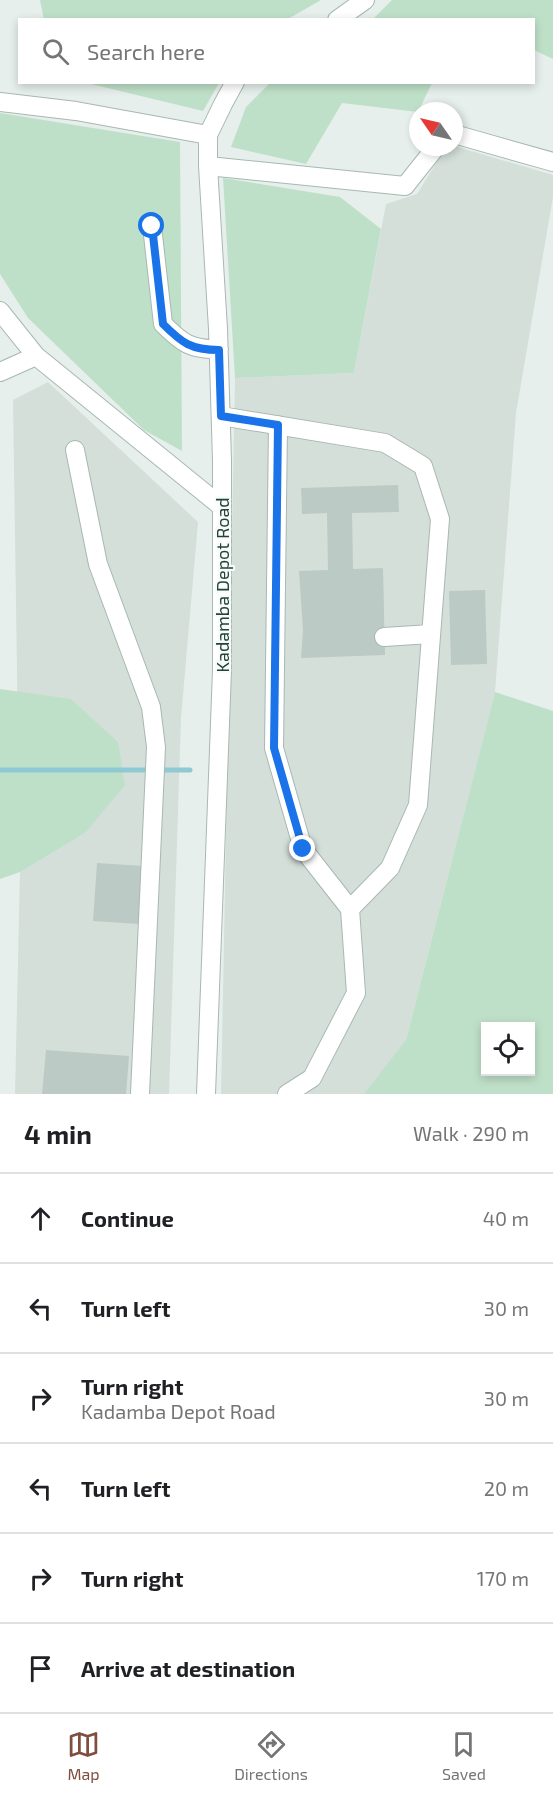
<!DOCTYPE html>
<meta charset="utf-8">
<style>
:root{--surface:#fff;--page:#f6f6f6;--text:#202124;--muted:#757577;--line:#e0e0e0;--accent:#7f4e3f}
body{margin:0;font-family:"Exo 2",sans-serif;background:var(--page);color:var(--text)}
.controls{position:absolute;right:18px;bottom:18px;display:grid;overflow:hidden;border-radius:0px;box-shadow:0 3px 9px #0003}
.controls button{width:54px;height:54px;display:grid;place-items:center;padding:0;border:0;border-bottom:2px solid var(--line);background:var(--surface);color:var(--text);font:30px sans-serif}
.compass{position:absolute;left:409px;top:102px;width:54px;height:54px;border-radius:50%;background:var(--surface);box-shadow:0 3px 9px #0003;rotate:304deg}
.stop{position:absolute;width:18px;height:18px;margin:-14px;border:4px solid #1a73e8;border-radius:50%;background:#fff}
.stop.end{background:#1a73e8;border-color:#fff;box-shadow:0 2px 6px #0008}
.list{margin:0;padding:0;list-style:none}
h2{display:flex;justify-content:space-between;align-items:center;height:78px;margin:0;padding:0 24px;font-size:26px}
h2 small{font-size:20px;font-weight:400;color:var(--muted)}
.list li{display:grid;grid-template-columns:39px 1fr auto;gap:18px;align-items:center;box-sizing:border-box;height:90px;padding:0 24px;border-top:2px solid var(--line)}
.list b{display:block;font-size:22px;white-space:nowrap}
.list p{margin:0;font-size:20px;white-space:nowrap;color:var(--muted)}
.list em{font-size:20px;font-style:normal;color:var(--muted)}
.icon{flex:none;width:33px;height:33px;fill:none;stroke:currentColor;stroke-width:2;stroke-linecap:round;stroke-linejoin:round}
.map{position:relative;flex:none;width:553px;height:1094px;overflow:hidden}
.search{position:absolute;background:var(--surface);box-shadow:0 3px 9px #0003;left:18px;right:18px;top:18px;height:66px;display:flex;align-items:center;gap:15px;box-sizing:border-box;padding:0 21px;border-radius:0px;color:var(--muted);font-size:22px}
.sheet{height:618px;background:var(--surface)}
nav{display:flex;justify-content:space-around;align-items:center;box-sizing:border-box;height:84px;border-top:2px solid var(--line);background:var(--surface);font-size:16px;color:var(--muted)}
nav a{display:grid;justify-items:center;gap:3px}
nav .on{color:var(--accent)}
.map>svg:first-child{display:block}
.built{fill:#d4dfda}
.green{fill:#bfe0c8;fill-rule:evenodd}
.lines{fill:none;stroke-linecap:round;stroke-linejoin:round}
.stream{stroke:#8ec9d4;stroke-width:5}
.building{fill:#bbcac4}
.minor-casing{stroke:#a8b8b2;stroke-width:20}
.minor{stroke:#fff;stroke-width:18}
.route{stroke:#1a73e8;stroke-width:8}
.labels{text-anchor:middle;dominant-baseline:central;stroke-width:4.5;stroke-linejoin:round;paint-order:stroke}
.street-label{font-size:18px;fill:#24423a;stroke:#f7fbf9}
</style>
<div class="map">
<svg width="553" height="1094" viewBox="0 0 553 1094">
<rect width="100%" height="100%" fill="#e6efeb"/>
<!-- built -->
<path class="built" d="M454 146 553 175V197L516 413 495 692 406 1040 373 1094H221L235 378 354 373 386 204 417 194 446 147Z
M48 382 198 522 181 718 169 1094H15L20 872 13 400Z"/>
<!-- green -->
<path class="green" d="M40 0H321L288 19 44 20Z
M392 0H553V59L534 50V20H465L461 18 460 20 373 19Z
M271 82H432V83L418 112 342 103 306 164 231 147 246 107Z
M87 83 219 82V83L203 111Z
M0 113 180 142 182 451 144 430 28 318 0 274Z
M223 178 340 197 381 229 354 373 235 378Z
M0 689 71 699 118 742 125 785 86 832 20 872 0 879Z
M495 692 553 711V1094H364L406 1040ZM486 1026H530V1072H486Z"/>
<g class="lines">
<!-- stream -->
<path class="stream" d="M0 770H190"/>
</g>
<!-- building -->
<path class="building" d="M398 485 399 512 352 513 353 569 383 568 385 655 301 658 303 630 299 571 328 570 327 513 302 514 301 488Z
M485 590 487 664 451 665 449 591Z
M97 863 143 866 139 924 93 921Z
M46 1050 129 1056 126 1094H42Z"/>
<g class="lines">
<defs>
<path id="minor" d="M337 20 365 0
M0 102 76 111 208 135
M454 134 553 162
M208 166 405 186 436 147
M152 226 163 324C182 343 191 350 219 349
M0 311 36 356 222 507
M0 372 36 356
M221 416 385 443 423 466 440 519 418 805 390 868 350 909 356 993 312 1078 287 1094
M278 425 274 748 303 849 350 909
M75 450 98 564 151 707 156 747 140 1094
M384 637 431 634
M206 1094 222 670V461L218 329 208 166V135L223 104 235 82"/>
</defs>
<!-- minor casing -->
<use href="#minor" class="minor-casing"/>
<!-- minor -->
<use href="#minor" class="minor"/>
</g>
<g class="lines">
<!-- route -->
<path class="route" d="M152 226 163 324C182 343 191 350 219 350L221 416 278 425 274 748 303 849"/>
</g>
<g class="labels">
<!-- street labels -->
<g class="street-label">
<text transform="translate(222 585) rotate(-90)">Kadamba Depot Road</text>
</g>
</g>
</svg>
<div class="controls">
<button><svg class="icon" aria-label="locate" viewBox="0 0 24 24"><circle cx="12" cy="12" r="6"/><path d="M12 2v4M12 18v4M2 12h4M18 12h4"/></svg></button>
</div>
<svg class="compass" viewBox="-18 -18 36 36"><path d="M0-13l5 13h-10z" fill="#e53935"/><path d="M0 13l5-13h-10z" fill="#757577"/></svg>
<div class="stop" style="left:152px;top:226px"></div>
<div class="stop end" style="left:303px;top:849px"></div>
<div class="search"><svg class="icon" aria-label="search" viewBox="0 0 24 24"><circle cx="10" cy="10" r="6"/><path d="M15 15l6 6"/></svg>Search here</div>
</div>
<section class="sheet">
<h2>4 min<small>Walk · 290 m</small></h2>
<ul class="list">
<li><svg class="icon" aria-label="ahead" viewBox="0 0 24 24"><path d="M12 20V5M6 11l6-6 6 6"/></svg><div><b>Continue</b></div><em>40 m</em></li>
<li><svg class="icon" aria-label="left" viewBox="0 0 24 24"><path d="M17 20v-9H6M10 6l-5 5 5 5"/></svg><div><b>Turn left</b></div><em>30 m</em></li>
<li><svg class="icon" aria-label="right" viewBox="0 0 24 24"><path d="M7 20v-9h11M14 6l5 5-5 5"/></svg><div><b>Turn right</b><p>Kadamba Depot Road</p></div><em>30 m</em></li>
<li><svg class="icon" aria-label="left" viewBox="0 0 24 24"><path d="M17 20v-9H6M10 6l-5 5 5 5"/></svg><div><b>Turn left</b></div><em>20 m</em></li>
<li><svg class="icon" aria-label="right" viewBox="0 0 24 24"><path d="M7 20v-9h11M14 6l5 5-5 5"/></svg><div><b>Turn right</b></div><em>170 m</em></li>
<li><svg class="icon" aria-label="arrive" viewBox="0 0 24 24"><path d="M6 21V4h12l-3 4 3 4H6"/></svg><div><b>Arrive at destination</b></div></li>
</ul>
</section>
<nav>
<a class="on"><svg class="icon" aria-label="map" viewBox="0 0 24 24"><path d="M3 6l6-2 6 2 6-2v14l-6 2-6-2-6 2zM9 4v14M15 6v14"/></svg>Map</a>
<a><svg class="icon" aria-label="directions" viewBox="0 0 24 24"><path d="M12 3l9 9-9 9-9-9zM9 14v-3h6M13 9l2 2-2 2"/></svg>Directions</a>
<a><svg class="icon" aria-label="saved" viewBox="0 0 24 24"><path d="M7 4h10v16l-5-4-5 4z"/></svg>Saved</a>
</nav>
